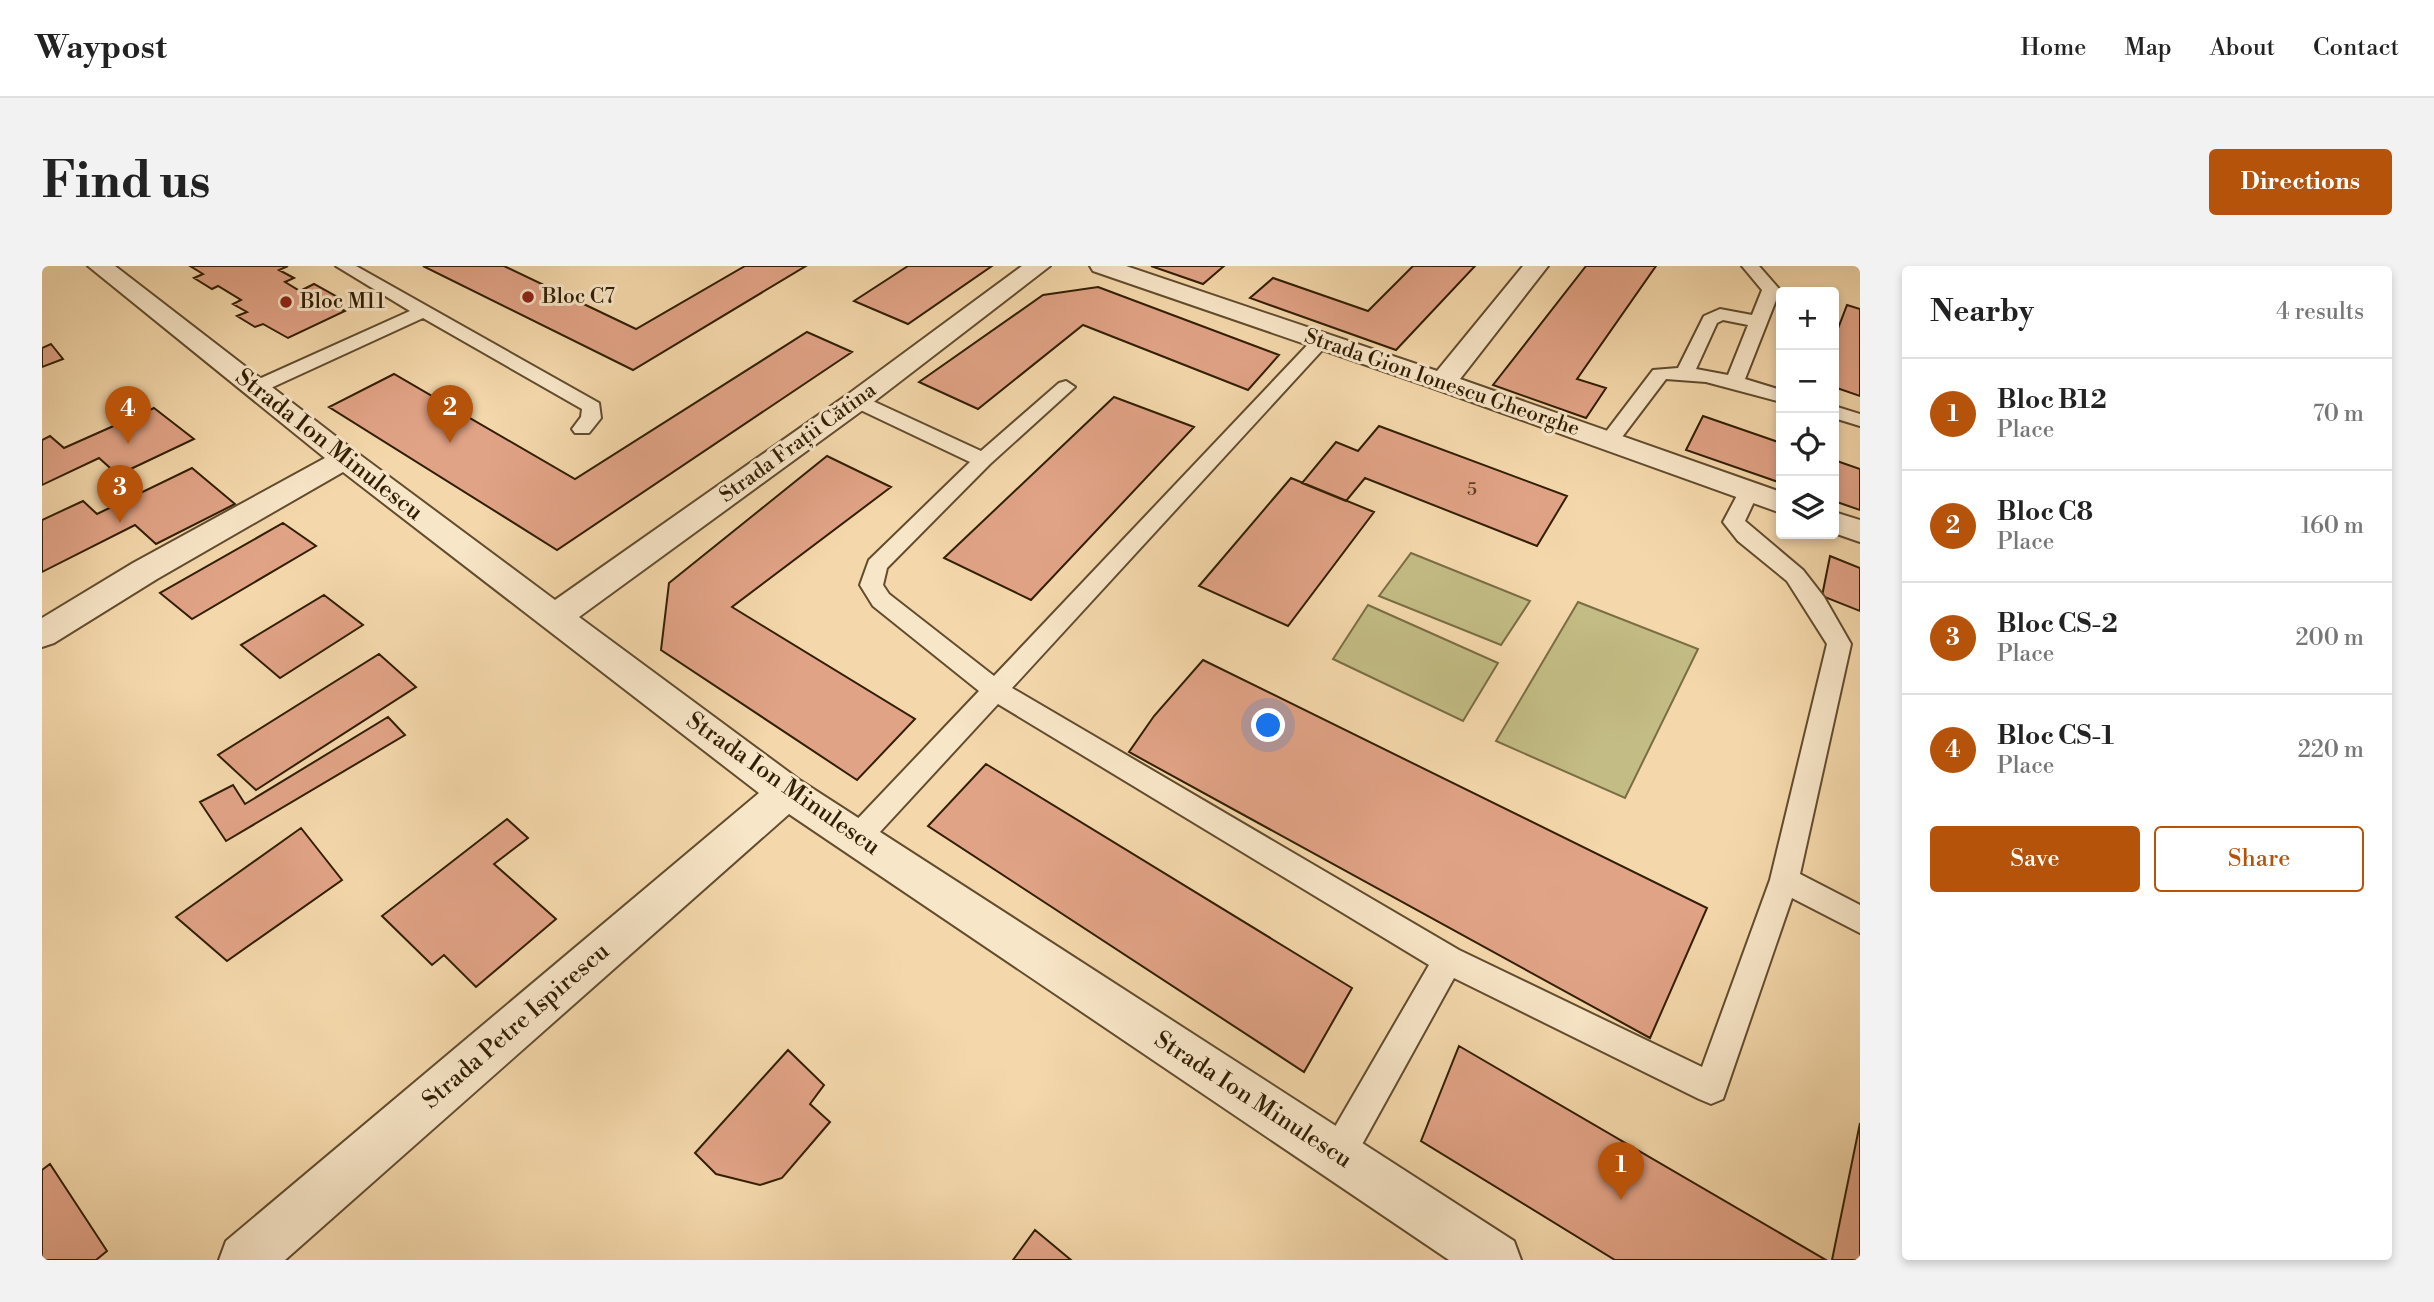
<!DOCTYPE html>
<meta charset="utf-8">
<style>
:root{--surface:#fff;--page:#f2f2f2;--text:#222;--muted:#767676;--line:#e0e0e0;--accent:#b45309}
body{margin:0;font-family:"Libre Bodoni",serif;background:var(--page);color:var(--text)}
.controls{position:absolute;right:21px;top:21px;display:grid;overflow:hidden;border-radius:7px;box-shadow:0 4px 10px #0003}
.controls button{width:63px;height:63px;display:grid;place-items:center;padding:0;border:0;border-bottom:2px solid var(--line);background:var(--surface);color:var(--text);font:35px sans-serif}
.you{position:absolute;left:1227px;top:460px;width:24px;height:24px;margin:-18px;border:5px solid #fff;border-radius:50%;background:#1a73e8;box-shadow:0 0 0 10px #1a73e833}
.badge{display:grid;place-items:center;width:46px;height:46px;border-radius:50%;background:var(--accent);color:#fff;font-size:23px;font-weight:700}
.pin{position:absolute;translate:-50% -58px;filter:drop-shadow(0 2px 4px #0008)}
.pin::after{content:'';position:absolute;top:37px;width:24px;height:21px;background:inherit;clip-path:polygon(0 0,100% 0,50% 100%)}
.list{margin:0;padding:0;list-style:none}
h2{display:flex;justify-content:space-between;align-items:center;height:91px;margin:0;padding:0 28px;font-size:30px}
h2 small{font-size:23px;font-weight:400;color:var(--muted)}
.list li{display:grid;grid-template-columns:46px 1fr auto;gap:21px;align-items:center;box-sizing:border-box;height:112px;padding:0 28px;border-top:2px solid var(--line)}
.list b{display:block;font-size:26px;white-space:nowrap}
.list p{margin:0;font-size:23px;white-space:nowrap;color:var(--muted)}
.list em{font-size:23px;font-style:normal;color:var(--muted)}
.actions{display:flex;gap:14px;padding:21px 28px}
.actions a{flex:1;padding:16px 0;border:2px solid var(--accent);border-radius:7px;text-align:center;font-size:24px;color:var(--accent)}
.actions .main{background:var(--accent);color:#fff}
.icon{flex:none;width:38px;height:38px;fill:none;stroke:currentColor;stroke-width:2;stroke-linecap:round;stroke-linejoin:round}
.map{position:relative;flex:none;width:1818px;height:994px;overflow:hidden;border-radius:7px}
header{display:flex;align-items:center;gap:42px;box-sizing:border-box;height:98px;padding:0 35px;background:var(--surface);border-bottom:2px solid var(--line)}
header strong{font-size:33px}
nav{display:flex;gap:38px;margin-inline-start:auto;font-size:24px}
.intro{display:flex;align-items:center;justify-content:space-between;box-sizing:border-box;height:168px;padding:0 42px}
h1{margin:0;font-size:49px}
.button{padding:18px 32px;border-radius:7px;background:var(--accent);color:#fff;font-size:24px;font-weight:700}
main{display:flex;gap:42px;padding:0 42px}
aside{flex:1;background:var(--surface);border-radius:7px;box-shadow:0 4px 10px #0003}
.map>svg:first-child{display:block}
.green{fill:#c3bc84;stroke:#7a6d44;stroke-width:2}
.building{fill:#e1a386;stroke:#321e04;stroke-width:2}
.lines{fill:none;stroke-linecap:round;stroke-linejoin:round}
.service-casing{stroke:#624c2e;stroke-width:4}
.minor-casing{stroke:#624c2e;stroke-width:4}
.service{fill:#f8e6c8;fill-rule:evenodd}
.minor{fill:#f8e6c8;fill-rule:evenodd}
.poi-dot{fill:#8f2418;stroke:#f8e6c8;stroke-width:2.5}
.labels{text-anchor:middle;dominant-baseline:central;stroke-width:6;stroke-linejoin:round;paint-order:stroke}
.far-number-label{font-size:18px;fill:#5e3f24}
.far-poi-label{font-size:21px;fill:#321e04;stroke:#f8e6c8;text-anchor:start}
.far-street-label{font-size:21px;fill:#321e04;stroke:#f8e6c8}
.street-label{font-size:24px;fill:#321e04;stroke:#f8e6c8}
</style>
<header>
<strong>Waypost</strong>
<nav><a>Home</a><a>Map</a><a>About</a><a>Contact</a></nav>
</header>
<div class="intro"><h1>Find us</h1><a class="button">Directions</a></div>
<main>
<div class="map">
<svg width="1818" height="994" viewBox="0 0 1818 994">
<rect width="100%" height="100%" fill="#f4d8ab"/>
<filter id="stains"><feTurbulence type="fractalNoise" baseFrequency=".00286" numOctaves="4"/><feColorMatrix values="0 0 0 0 .2 0 0 0 0 .09 0 0 0 0 .02 0 0 0 .5 -.17"/></filter>
<radialGradient id="worn" r=".72"><stop offset=".6" stop-color="#630" stop-opacity="0"/><stop offset="1" stop-color="#630" stop-opacity=".3"/></radialGradient>
<!-- green -->
<path class="green" d="M1369 287 1488 335 1459 379 1337 330Z
M1536 336 1656 383 1583 532 1454 475Z
M1326 339 1456 397 1421 455 1291 393Z"/>
<!-- building -->
<path class="building" d="M148 0H246L237 4 252 12 243 16 258 25 272 18 299 33 290 38 303 45 246 72 221 58 213 61 195 50 205 46 191 38 199 34 176 20 170 23 152 12 161 8Z
M381 0H462L594 63 703 0H764L591 104Z
M866 0H950L866 58 812 35Z
M1109 0H1182L1161 18Z
M1371 0H1433L1354 84 1208 32 1231 12 1326 45Z
M1544 0H1614L1535 113 1564 122 1544 152 1451 119Z
M1056 21 1237 89 1206 124 1041 59 936 143 877 116 1001 29Z
M1805 39 1818 43V130L1792 121V73Z
M765 66 810 86 515 284 287 141 352 108 533 213Z
M9 78 21 93 0 101V82Z
M1072 131 1152 161 989 334 902 292Z
M112 142 152 173 76 209 57 192 0 219V174L8 170 22 182Z
M1661 150 1739 177V217L1644 184Z
M1337 160 1525 230 1495 280 1323 212 1304 235 1260 217 1294 176 1316 185Z
M785 190 849 221 690 341 873 453 815 514 619 384 627 317Z
M1792 194 1818 203V244L1792 235Z
M150 202 193 238 114 278 93 259 0 306V254L41 235 55 248Z
M1249 212 1332 246 1246 360 1157 320Z
M241 257 274 280 150 353 118 327Z
M1788 290 1818 302V345L1780 330Z
M282 329 321 359 238 412 199 379Z
M337 388 374 421 214 524 176 489Z
M1161 394 1665 642 1608 772 1087 486 1112 450Z
M346 451 363 469 184 575 158 536 191 519 203 538Z
M944 498 1310 722 1262 806 886 560Z
M465 553 486 572 452 598 514 653 434 721 402 689 390 699 340 650Z
M259 562 300 614 185 695 134 651Z
M1417 780 1784 994H1573L1379 875Z
M746 784 782 819 768 838 788 856 740 912 718 919 674 908 653 887Z
M1818 857V994H1790Z
M8 898 65 985 54 994H0V904Z
M993 964 1029 994H971Z"/>
<g class="lines">
<defs>
<path id="service" d="M294 0H314L557 137 559 152 547 167H533L530 163 539 151 540 143 381 52 220 126H206L204 122 206 118 368 45Z
M1700 0H1717L1738 24 1703 113 1739 124V136L1664 116 1624 113 1574 179H1560L1557 175 1560 171 1611 104 1636 102 1662 50 1678 43 1710 49 1720 24ZM1681 54 1706 59 1686 109 1654 103 1675 57Z
M1279 70 1288 75 1285 79 970 422 1417 684 1660 801 1728 614 1785 378 1745 315 1696 275 1681 256 1700 220H1714L1717 225 1703 255 1761 304 1782 331 1809 378 1758 608 1818 639V667L1750 632 1681 833 1669 838 1657 833 1412 712 1307 902 1295 907 1283 902 1278 890 1283 878 1387 699 956 438 825 580 815 584 805 580 801 572 805 564 937 425 831 340 818 319 827 294 928 196 808 139 805 135 808 131H822L939 185 1017 117 1024 115 1033 121 948 198 845 302 841 319 847 328 952 410 1273 71Z
M1792 140 1818 148V160L1792 152Z"/>
<path id="minor" d="M46 0H73L314 186 513 334 805 129 980 0H1008L825 141 537 351 759 515 1472 975 1479 994H1407L747 548 243 994H177L184 975 717 527 301 206 115 313 12 377 0 381V352L91 297 283 192Z
M1048 0H1084L1395 105 1481 0H1506L1418 113 1739 226V247L1391 122 1051 5Z
M1792 246 1818 254V276L1792 267Z"/>
</defs>
<!-- service casing -->
<use href="#service" class="service-casing"/>
<!-- minor casing -->
<use href="#minor" class="minor-casing"/>
<!-- service -->
<use href="#service" class="service"/>
<!-- minor -->
<use href="#minor" class="minor"/>
</g>
<!-- markers -->
<g class="poi-dot">
<circle cx="486" cy="31" r="7"/>
<circle cx="244" cy="36" r="7"/>
</g>
<g class="labels">
<!-- far-number labels -->
<g class="far-number-label">
<text x="1430" y="223">5</text>
</g>
<!-- far-poi labels -->
<g class="far-poi-label">
<text x="500" y="31">Bloc C7</text>
<text x="258" y="36">Bloc M11</text>
</g>
<!-- far-street labels -->
<g class="far-street-label">
<text transform="translate(1400 117) rotate(19)">Strada Gion Ionescu Gheorghe</text>
<text transform="translate(756 177) rotate(-36)">Strada Frații Cătina</text>
</g>
<!-- street labels -->
<g class="street-label">
<text transform="translate(287 179) rotate(38)">Strada Ion Minulescu</text>
<text transform="translate(741 518) rotate(35)">Strada Ion Minulescu</text>
<text transform="translate(474 760) rotate(-41)">Strada Petre Ispirescu</text>
<text transform="translate(1211 834) rotate(33)">Strada Ion Minulescu</text>
</g>
</g>
<rect width="100%" height="100%" filter="url(#stains)"/>
<rect width="100%" height="100%" fill="url(#worn)"/>
</svg>
<div class="controls">
<button>+</button>
<button>−</button>
<button><svg class="icon" aria-label="locate" viewBox="0 0 24 24"><circle cx="12" cy="12" r="6"/><path d="M12 2v4M12 18v4M2 12h4M18 12h4"/></svg></button>
<button><svg class="icon" aria-label="layers" viewBox="0 0 24 24"><path d="M12 4l9 5-9 5-9-5zM3 14l9 5 9-5"/></svg></button>
</div>
<div class="you"></div>
<div class="pin badge" style="left:1579px;top:934px">1</div>
<div class="pin badge" style="left:408px;top:177px">2</div>
<div class="pin badge" style="left:78px;top:257px">3</div>
<div class="pin badge" style="left:86px;top:178px">4</div>
</div>
<aside>
<h2>Nearby<small>4 results</small></h2>
<ul class="list">
<li><span class="badge">1</span><div><b>Bloc B12</b><p>Place</p></div><em>70 m</em></li>
<li><span class="badge">2</span><div><b>Bloc C8</b><p>Place</p></div><em>160 m</em></li>
<li><span class="badge">3</span><div><b>Bloc CS-2</b><p>Place</p></div><em>200 m</em></li>
<li><span class="badge">4</span><div><b>Bloc CS-1</b><p>Place</p></div><em>220 m</em></li>
</ul>
<div class="actions"><a class="main">Save</a><a>Share</a></div>
</aside>
</main>
